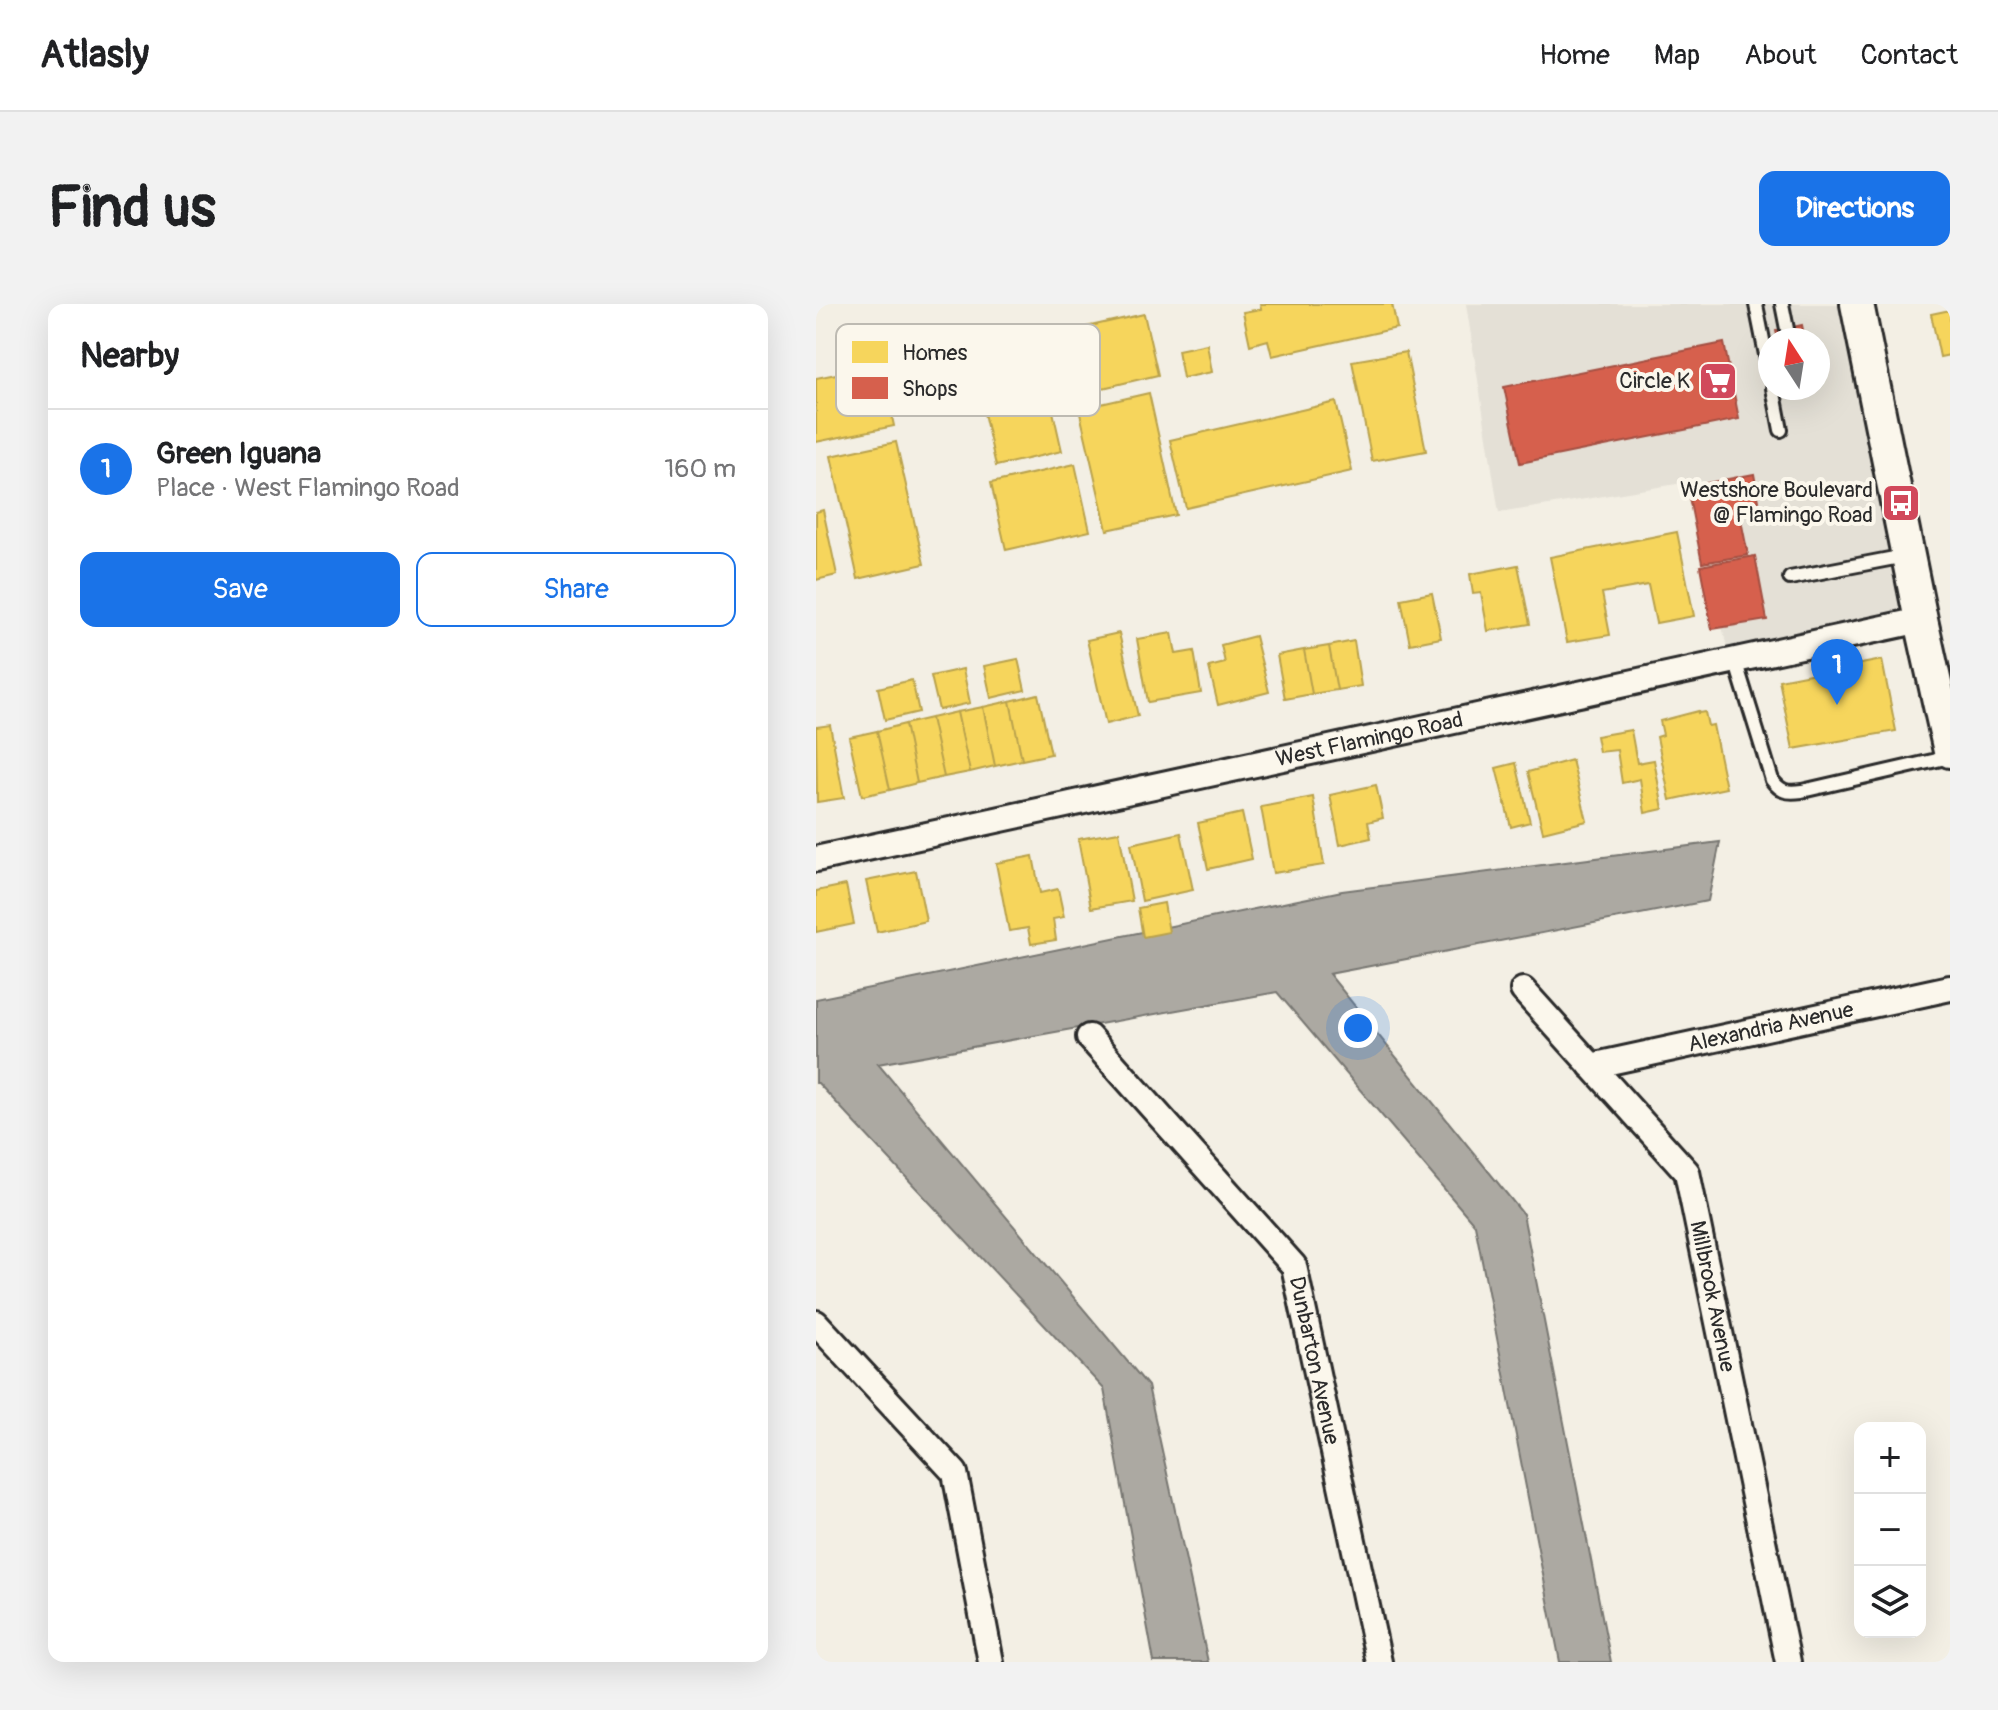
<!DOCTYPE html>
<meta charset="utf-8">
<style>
:root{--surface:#fff;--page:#f2f2f2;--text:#202124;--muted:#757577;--line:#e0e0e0;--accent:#1a73e8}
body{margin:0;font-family:Pangolin,sans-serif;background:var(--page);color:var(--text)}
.controls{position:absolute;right:24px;bottom:24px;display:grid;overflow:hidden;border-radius:16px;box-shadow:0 8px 32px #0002}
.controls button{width:72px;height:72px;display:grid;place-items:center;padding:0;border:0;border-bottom:2px solid var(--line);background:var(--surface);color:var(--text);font:40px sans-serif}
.compass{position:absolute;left:942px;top:24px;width:72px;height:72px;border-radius:50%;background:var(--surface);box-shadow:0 8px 32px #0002;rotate:348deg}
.you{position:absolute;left:542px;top:724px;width:28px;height:28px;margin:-20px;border:6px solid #fff;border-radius:50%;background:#1a73e8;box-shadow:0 0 0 12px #1a73e833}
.badge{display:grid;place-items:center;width:52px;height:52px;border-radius:50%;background:var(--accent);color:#fff;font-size:26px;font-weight:700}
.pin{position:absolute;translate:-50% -66px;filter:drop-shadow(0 2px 4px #0008)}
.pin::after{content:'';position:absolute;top:42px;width:28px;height:24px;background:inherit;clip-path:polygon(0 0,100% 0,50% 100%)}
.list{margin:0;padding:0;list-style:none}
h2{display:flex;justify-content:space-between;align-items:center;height:104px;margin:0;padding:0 32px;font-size:34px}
h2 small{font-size:26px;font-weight:400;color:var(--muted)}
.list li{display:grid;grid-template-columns:52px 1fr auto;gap:24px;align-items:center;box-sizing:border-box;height:120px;padding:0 32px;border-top:2px solid var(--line)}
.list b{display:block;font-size:30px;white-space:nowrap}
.list p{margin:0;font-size:26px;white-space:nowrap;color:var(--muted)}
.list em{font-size:26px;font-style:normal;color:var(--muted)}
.actions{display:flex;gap:16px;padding:24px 32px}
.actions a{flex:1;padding:18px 0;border:2px solid var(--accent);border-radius:16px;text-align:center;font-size:28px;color:var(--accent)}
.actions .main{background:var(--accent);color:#fff}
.icon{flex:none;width:44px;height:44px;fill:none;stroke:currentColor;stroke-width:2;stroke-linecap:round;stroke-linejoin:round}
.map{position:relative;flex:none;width:1134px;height:1358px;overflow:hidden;border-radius:16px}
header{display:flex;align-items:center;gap:48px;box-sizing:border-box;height:112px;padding:0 40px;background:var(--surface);border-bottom:2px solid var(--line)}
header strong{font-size:38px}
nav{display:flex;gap:44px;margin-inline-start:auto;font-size:28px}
.intro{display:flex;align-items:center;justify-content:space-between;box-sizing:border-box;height:192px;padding:0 48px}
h1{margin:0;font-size:56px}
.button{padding:20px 36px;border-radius:16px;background:var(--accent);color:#fff;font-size:28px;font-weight:700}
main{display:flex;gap:48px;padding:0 48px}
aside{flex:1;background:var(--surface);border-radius:16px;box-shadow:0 8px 32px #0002}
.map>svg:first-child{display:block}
.built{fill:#e4e0d6;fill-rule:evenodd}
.water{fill:#aca9a2;stroke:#787772;stroke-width:2}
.homes{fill:#f6d55c;stroke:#b9a24d;stroke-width:2}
.shops{fill:#d6604d;stroke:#a35043;stroke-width:2}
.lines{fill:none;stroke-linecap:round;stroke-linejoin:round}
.service-casing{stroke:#2b2b2b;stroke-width:18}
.minor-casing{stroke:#2b2b2b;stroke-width:30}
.tertiary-casing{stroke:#2b2b2b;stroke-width:38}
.service{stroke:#fbf7ec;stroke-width:12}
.minor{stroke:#fbf7ec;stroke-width:24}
.tertiary{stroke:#fbf7ec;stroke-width:32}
.labels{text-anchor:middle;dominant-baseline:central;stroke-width:8;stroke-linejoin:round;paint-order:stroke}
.poi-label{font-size:22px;fill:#2b2b2b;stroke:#fbf7ec;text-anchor:end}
.street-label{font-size:22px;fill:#2b2b2b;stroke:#fbf7ec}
.key{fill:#fbf7ec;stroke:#bdbab2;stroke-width:2}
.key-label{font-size:22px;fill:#2b2b2b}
</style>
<header>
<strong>Atlasly</strong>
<nav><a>Home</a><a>Map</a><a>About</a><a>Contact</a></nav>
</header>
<div class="intro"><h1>Find us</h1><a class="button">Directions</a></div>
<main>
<aside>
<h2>Nearby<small></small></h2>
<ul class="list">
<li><span class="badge">1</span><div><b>Green Iguana</b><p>Place · West Flamingo Road</p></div><em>160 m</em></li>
</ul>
<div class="actions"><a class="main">Save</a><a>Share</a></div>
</aside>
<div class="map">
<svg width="1134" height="1358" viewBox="0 0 1134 1358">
<rect width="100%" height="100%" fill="#f3efe4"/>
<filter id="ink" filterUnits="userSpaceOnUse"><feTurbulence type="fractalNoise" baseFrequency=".0125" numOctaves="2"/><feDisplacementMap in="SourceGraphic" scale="16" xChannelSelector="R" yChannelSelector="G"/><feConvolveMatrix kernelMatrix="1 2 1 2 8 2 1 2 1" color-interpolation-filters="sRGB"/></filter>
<g filter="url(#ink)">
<!-- built -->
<path class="built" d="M650 0H1028L1090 305 911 344 873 178 683 209ZM954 36H1002V84H954Z"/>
<!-- water -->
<path class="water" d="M904 538 892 597 513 670 707 910 795 1358H744L659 921 461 688 62 760 332 1082 392 1358H338L288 1085 2 779H0V695L526 587Z"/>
<!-- homes -->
<path class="homes" d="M444 0H576L581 24 456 52 452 36 434 41 427 8 445 5Z
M1134 6V51L1124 53 1115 10Z
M328 10 342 71 257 91 243 29Z
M219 28 246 147 180 162 153 43Z
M391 40 396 68 367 74 362 46Z
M590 48 610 147 556 157 536 57Z
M65 61 78 122 0 138V74Z
M333 89 360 211 291 226 263 105Z
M520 98 536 167 370 204 354 136Z
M80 138 108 260 42 275 15 152Z
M259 160 274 227 190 246 175 179Z
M7 206 21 271 0 276V208Z
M861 228 878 312 840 319 832 281 786 289 794 331 751 338 734 253Z
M702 261 714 320 672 327 665 289 657 290 654 270Z
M616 289 625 334 594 340 585 295Z
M303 329 322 412 290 420 271 336Z
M356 329 360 350 378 347 385 389 332 398 321 335Z
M439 332 453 388 402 401 393 363 409 359 405 341Z
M538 337 545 382 521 386 513 342Z
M513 342 521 386 496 390 488 346Z
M488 346 496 390 469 395 461 351Z
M202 355 209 386 175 394 168 362Z
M1066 356 1080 427 977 445 963 376Z
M147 365 154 399 123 406 115 372Z
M96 376 103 408 69 416 62 384Z
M222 390 235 450 206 456 194 397Z
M194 397 206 456 179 462 167 403Z
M167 403 179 462 154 468 141 408Z
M882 407V409L889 408 892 422 897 421 910 484 854 496 841 433 847 431 844 417Z
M141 408 154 468 128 473 115 414Z
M115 414 128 473 101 479 89 420Z
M89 420 101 479 74 486 61 427Z
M14 421 28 494 1 498 0 423Z
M815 426 821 459 838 456 847 505 829 509 824 475 806 479 801 446 783 448 780 432Z
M61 427 74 486 46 492 33 433Z
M756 456 771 517 727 528 712 468Z
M700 459 714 518 695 523 680 464Z
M560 481 567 514 552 518 555 534 524 541 514 491Z
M497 493 508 561 457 569 445 503Z
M426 509 436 555 392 565 382 519Z
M303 528 316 597 275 604 262 535Z
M365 529 377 586 326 597 315 540Z
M217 552 224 589 242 585 248 613 237 615 240 636 215 640 212 624 193 627 180 559Z
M100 567 110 617 61 628 50 577Z
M30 581 38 620 0 628V587Z
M348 599 353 628 327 633 322 604Z"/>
<!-- shops -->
<path class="shops" d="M986 21 989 36H962L960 27Z
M908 39 923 115 704 159 688 83Z
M938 170 943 197 922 201 932 251 886 259 871 183Z
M939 252 951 316 896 325 884 262Z"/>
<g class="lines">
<defs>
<path id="service" d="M966 0 971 25
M940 1 954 71
M957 84 965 126
M974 274 1089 252
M919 356 956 476C965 488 971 489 986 487L1134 453"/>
<g id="minor">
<path id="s1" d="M0 555 1105 316"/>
<path id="s2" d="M707 686 871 868 972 1358"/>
<path id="s3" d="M273 733 478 962 563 1358"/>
<path id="s4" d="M775 762 1134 684"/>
<path d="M0 1019 139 1169 175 1358"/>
</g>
<path id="tertiary" d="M1041 0 1105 316 1134 447"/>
</defs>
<!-- service casing -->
<use href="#service" class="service-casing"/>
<!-- minor casing -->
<use href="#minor" class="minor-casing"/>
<!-- tertiary casing -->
<use href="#tertiary" class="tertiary-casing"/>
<!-- service -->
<use href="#service" class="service"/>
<!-- minor -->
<use href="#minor" class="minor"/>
<!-- tertiary -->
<use href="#tertiary" class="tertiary"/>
</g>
</g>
<!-- icons -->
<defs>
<symbol id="supermarket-square" viewBox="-11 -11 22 22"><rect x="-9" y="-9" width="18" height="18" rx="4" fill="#d1495b" stroke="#fbf7ec"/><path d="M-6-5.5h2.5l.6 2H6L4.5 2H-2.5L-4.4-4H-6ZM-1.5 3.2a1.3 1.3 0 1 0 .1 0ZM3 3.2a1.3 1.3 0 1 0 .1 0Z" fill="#fff"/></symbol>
<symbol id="bus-square" viewBox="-11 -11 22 22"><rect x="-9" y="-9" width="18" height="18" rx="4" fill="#d1495b" stroke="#fbf7ec"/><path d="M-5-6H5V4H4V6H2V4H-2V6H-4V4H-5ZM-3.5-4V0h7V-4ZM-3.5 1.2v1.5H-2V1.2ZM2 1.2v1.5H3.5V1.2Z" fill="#fff"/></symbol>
</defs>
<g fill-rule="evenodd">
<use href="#supermarket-square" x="880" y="55" width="44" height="44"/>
<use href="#bus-square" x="1063" y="177" width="44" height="44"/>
</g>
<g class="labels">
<!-- poi labels -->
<g class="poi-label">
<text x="874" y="77">Circle K</text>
<text x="1057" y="186">Westshore Boulevard<tspan x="1057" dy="25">@ Flamingo Road</tspan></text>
</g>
<!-- street labels -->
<g class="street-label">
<text stroke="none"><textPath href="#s1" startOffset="566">West Flamingo Road</textPath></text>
<text stroke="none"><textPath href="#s4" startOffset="184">Alexandria Avenue</textPath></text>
<text stroke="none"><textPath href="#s2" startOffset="372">Millbrook Avenue</textPath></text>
<text stroke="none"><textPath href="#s3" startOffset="404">Dunbarton Avenue</textPath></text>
</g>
</g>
<!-- legend -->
<rect x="20" y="20" width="264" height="92" rx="12" class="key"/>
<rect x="36" y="37" width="36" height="22" fill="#f6d55c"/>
<rect x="36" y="73" width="36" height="22" fill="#d6604d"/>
<g class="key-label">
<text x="86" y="56">Homes</text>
<text x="86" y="92">Shops</text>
</g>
</svg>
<div class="controls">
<button>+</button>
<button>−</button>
<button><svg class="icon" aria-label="layers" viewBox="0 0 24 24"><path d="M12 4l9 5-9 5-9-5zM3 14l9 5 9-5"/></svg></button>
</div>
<svg class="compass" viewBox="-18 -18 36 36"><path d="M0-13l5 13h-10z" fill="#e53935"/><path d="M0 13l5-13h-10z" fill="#757577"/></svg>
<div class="you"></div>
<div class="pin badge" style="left:1021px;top:401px">1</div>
</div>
</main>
